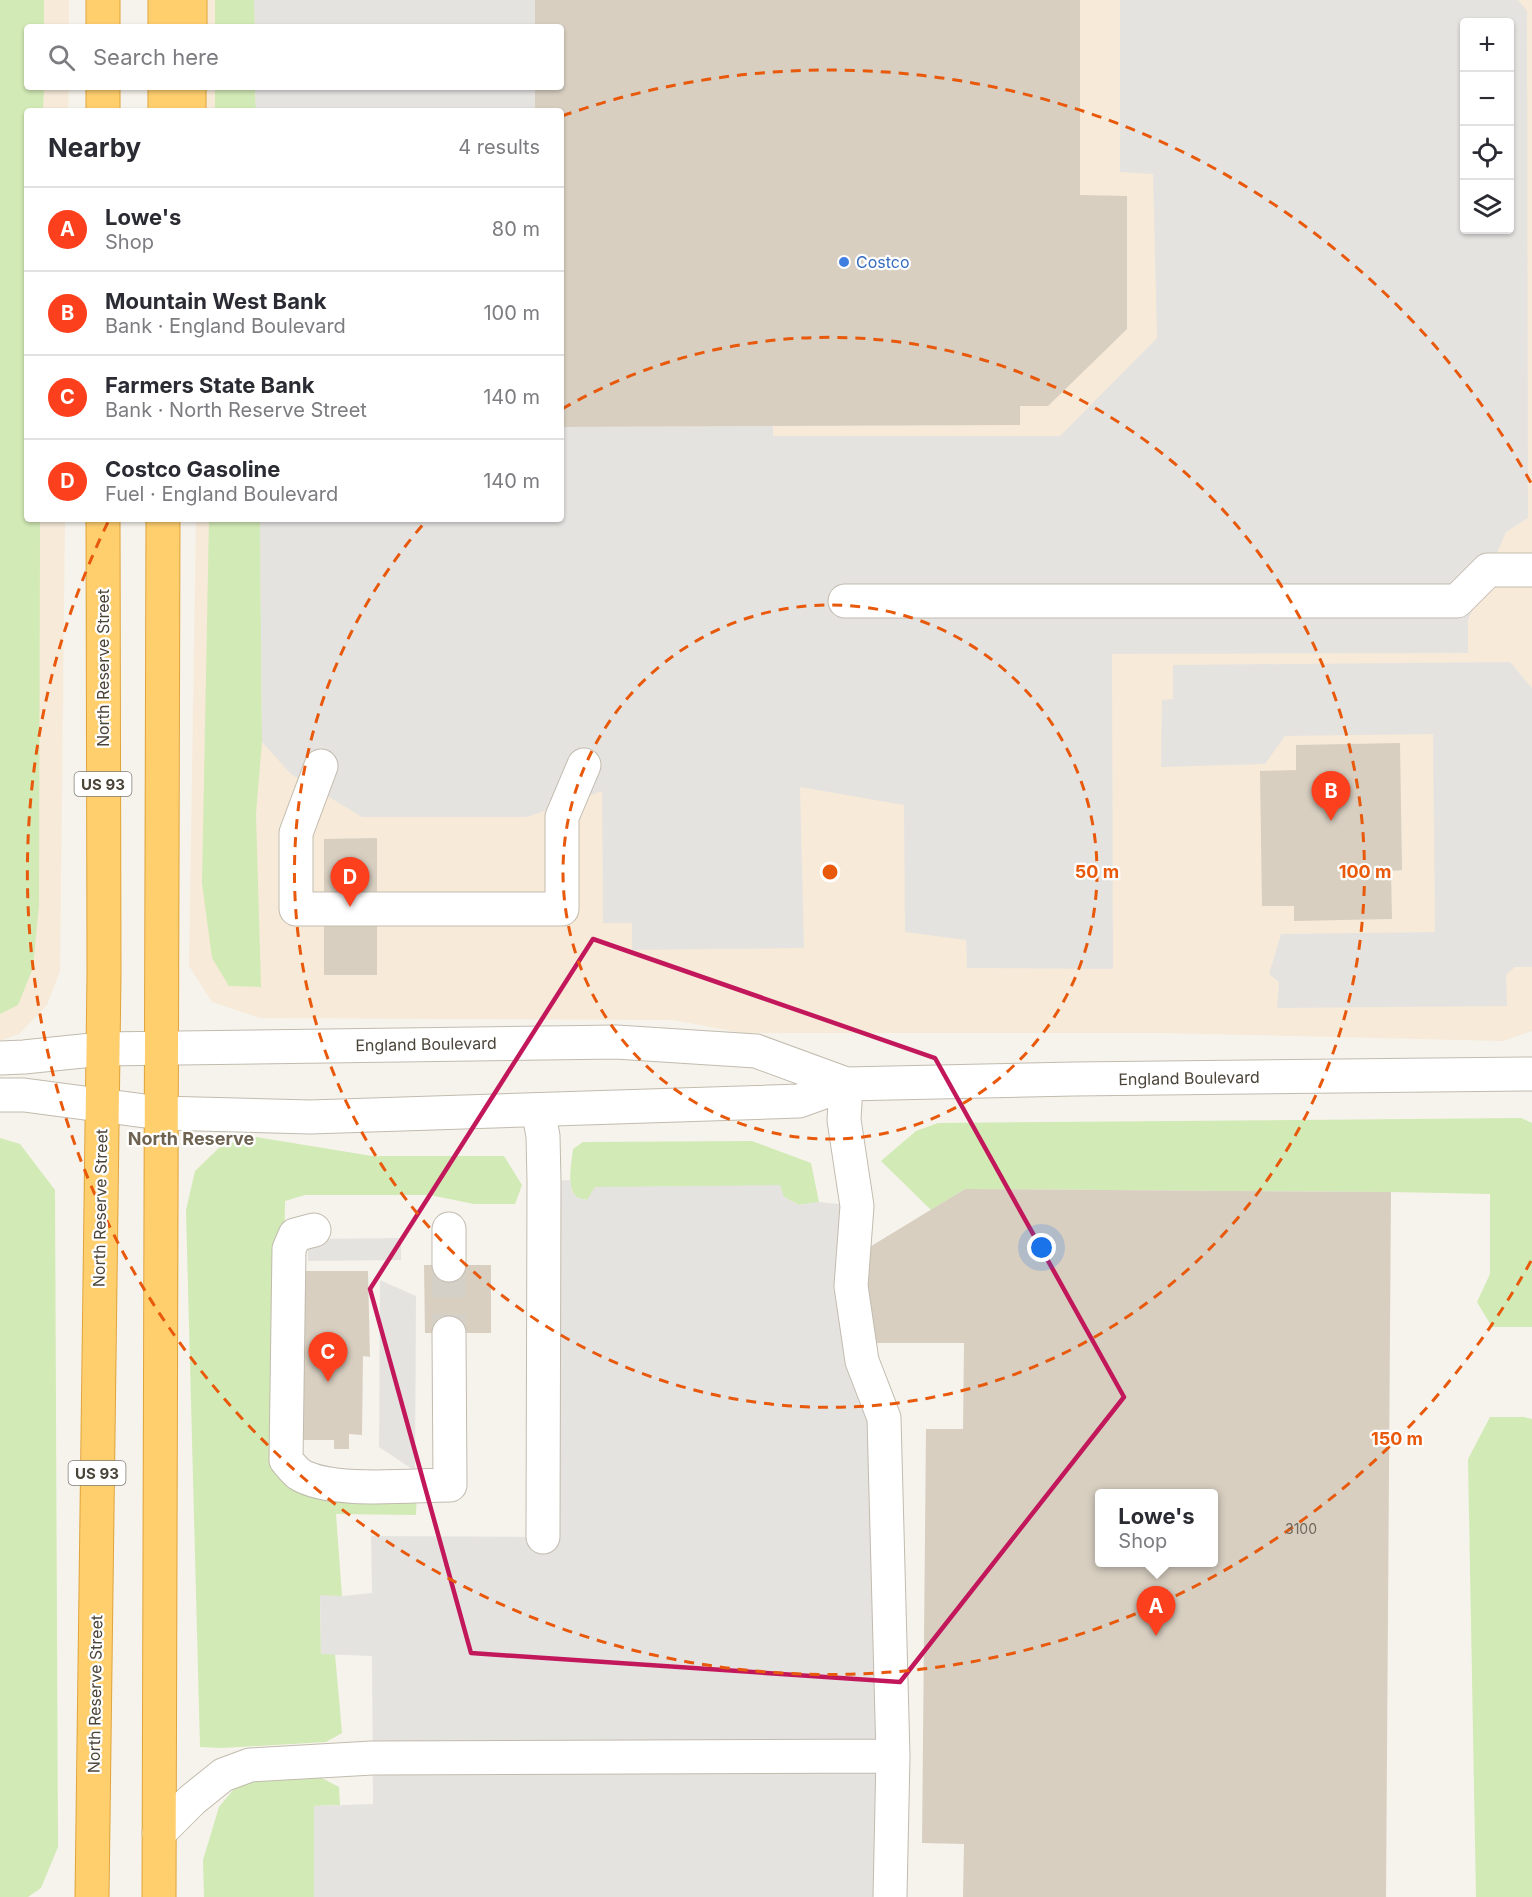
<!DOCTYPE html>
<meta charset="utf-8">
<style>
:root{--surface:#fff;--page:#f2f2f3;--text:#2b2b33;--muted:#7c7c81;--line:#e1e1e2;--accent:#fc3f1d}
body{margin:0;font-family:Inter,sans-serif;background:var(--page);color:var(--text)}
.controls{position:absolute;right:18px;top:18px;display:grid;overflow:hidden;border-radius:6px;box-shadow:0 2px 4px #0004}
.controls button{width:54px;height:54px;display:grid;place-items:center;padding:0;border:0;border-bottom:2px solid var(--line);background:var(--surface);color:var(--text);font:30px sans-serif}
.you{position:absolute;left:1042px;top:1248px;width:21px;height:21px;margin:-15px;border:4px solid #fff;border-radius:50%;background:#1a73e8;box-shadow:0 0 0 9px #1a73e833}
.badge{display:grid;place-items:center;width:39px;height:39px;border-radius:50%;background:var(--accent);color:#fff;font-size:20px;font-weight:700}
.pin{position:absolute;translate:-50% -50px;filter:drop-shadow(0 2px 3px #0008)}
.pin::after{content:'';position:absolute;top:32px;width:21px;height:18px;background:inherit;clip-path:polygon(0 0,100% 0,50% 100%)}
.popup{position:absolute;left:1095px;top:1489px;width:123px;height:78px;box-sizing:border-box;display:grid;place-content:center;border-radius:6px;background:var(--surface);filter:drop-shadow(0 2px 4px #0005);font-size:20px;white-space:nowrap;color:var(--muted)}
.popup b{font-size:22px;color:var(--text)}
.popup::after{content:'';position:absolute;left:50%;top:100%;margin-left:-12px;border:12px solid transparent;border-top-color:var(--surface)}
.list{margin:0;padding:0;list-style:none}
h2{display:flex;justify-content:space-between;align-items:center;height:78px;margin:0;padding:0 24px;font-size:26px}
h2 small{font-size:20px;font-weight:400;color:var(--muted)}
.list li{display:grid;grid-template-columns:39px 1fr auto;gap:18px;align-items:center;box-sizing:border-box;height:84px;padding:0 24px;border-top:2px solid var(--line)}
.list b{display:block;font-size:22px;white-space:nowrap}
.list p{margin:0;font-size:20px;white-space:nowrap;color:var(--muted)}
.list em{font-size:20px;font-style:normal;color:var(--muted)}
.icon{flex:none;width:33px;height:33px;fill:none;stroke:currentColor;stroke-width:2;stroke-linecap:round;stroke-linejoin:round}
.map{position:relative;flex:none;width:1532px;height:1897px;overflow:hidden}
.search{position:absolute;background:var(--surface);box-shadow:0 2px 4px #0004;left:24px;top:24px;width:540px;height:66px;display:flex;align-items:center;gap:15px;box-sizing:border-box;padding:0 21px;border-radius:6px;color:var(--muted);font-size:22px}
.panel{position:absolute;background:var(--surface);box-shadow:0 2px 4px #0004;left:24px;top:108px;width:540px;height:414px;border-radius:6px}
.map>svg:first-child{display:block}
.commercial{fill:#f7ead8;fill-rule:evenodd}
.green{fill:#d2eab5}
.parking{fill:#e5e3e0;fill-rule:evenodd}
.building{fill:#d8cfc1;fill-rule:evenodd}
.lines{fill:none;stroke-linecap:round;stroke-linejoin:round}
.minor-tunnel{stroke:#d4d0c8;stroke-width:33;stroke-dasharray:33 16;stroke-linecap:butt}
.minor-casing{stroke:#c2bbae;stroke-width:35}
.highway-casing{stroke:#e0a43c;stroke-width:35}
.minor{stroke:#fff;stroke-width:33}
.highway{stroke:#ffcf6e;stroke-width:33}
.marked{fill:none;stroke:#c2185b;stroke-width:4.5;stroke-linejoin:round}
.ring{fill:none;stroke:#e8590c;stroke-width:3;stroke-dasharray:10 8}
.shop-dot{fill:#3f7fe0;stroke:#fff;stroke-width:2}
.labels{text-anchor:middle;dominant-baseline:central;stroke-width:4.5;stroke-linejoin:round;paint-order:stroke}
.number-label{font-size:14px;fill:#6e675b}
.shield{fill:#fff;stroke:#817c74;stroke-width:1.5}
.shield-label{font-size:15px;font-weight:bold;fill:#4b4439}
.shop-label{font-size:16px;fill:#366cbe;stroke:#fff;text-anchor:start}
.street-label{font-size:16px;fill:#4b4439;stroke:#fff}
.neighbourhood-label{font-size:18px;font-weight:bold;fill:#6e6250;stroke:#fff}
.centre{fill:#e8590c;stroke:#fff;stroke-width:3}
.ring-label{font-size:18px;text-anchor:middle;font-weight:bold;fill:#e8590c;stroke:#fff;stroke-width:4.5;stroke-linejoin:round;paint-order:stroke}
</style>
<div class="map">
<svg width="1532" height="1897" viewBox="0 0 1532 1897">
<rect width="100%" height="100%" fill="#f6f3ec"/>
<!-- commercial -->
<path class="commercial" d="M0 0H69V27H27V87H69L68 111H27V519H65L60 971 47 1005 19 1034 0 1041Z
M207 0H1532V1031L1503 1041 1160 1033H742L673 1020 260 1018 212 1002 189 966 196 519H561V111H204L205 87H561V27H206ZM1464 22H1510V230H1464Z"/>
<!-- green -->
<path class="green" d="M0 0H44V27H27V87H44L43 111H27V519H40L39 905 33 968 18 1005 0 1014Z
M215 0H254L255 27H215Z
M215 87H255L256 111H215Z
M209 519H260L262 742 256 814 261 987 229 986 212 958 202 883Z
M1521 1118 1532 1123V1327H1492L1477 1302 1490 1274V1194L1391 1192 965 1189 931 1210 881 1161 916 1131 938 1123Z
M256 1137 372 1156H504L522 1185 515 1204H474L430 1195H305L285 1201 282 1463 417 1493 416 1515 336 1514 342 1596H320L321 1654H335L342 1733 326 1742 222 1748 200 1747 186 1210 195 1171 222 1145Z
M0 1138 20 1144 55 1190 58 1847 41 1888 28 1897H0Z
M752 1141 811 1163 819 1202 799 1205 784 1197 588 1200C584 1199 581 1199 578 1198 565 1191 572 1161 573 1149L583 1142Z
M1490 1417H1524L1532 1419V1897H1476L1468 1459Z
M314 1774 339 1787 340 1805 314 1806V1897H204L203 1860 219 1807 243 1778Z"/>
<!-- parking -->
<path class="parking" d="M254 0H535V27H255Z
M1120 0H1518L1527 11 1528 518 1506 532 1468 620V653L1112 654 1113 969 967 968 966 940 905 932 904 805 800 787 804 948 632 950V923H603L602 791 527 817H362L291 774 262 742 260 519H561V427L773 426V436H1060L1157 338 1153 174 1120 172ZM1464 22H1510V230H1464Z
M255 87H535V108H508V111H256Z
M1510 662 1532 688V967H1515L1506 975 1507 1006 1277 1008 1279 982 1269 974 1281 934 1435 932 1433 734 1285 736 1265 764 1161 767 1162 700 1173 699V665Z
M570 1180 572 1192 578 1198 587 1200 595 1187 780 1185 784 1197 799 1205 819 1202 857 1206 884 1418 890 1897H314V1806L373 1804 372 1656 321 1654 320 1595 342 1596 372 1593 371 1536 543 1537 544 1182Z
M401 1238V1260L308 1261V1239Z
M380 1280 416 1296 415 1471 379 1447Z"/>
<!-- building -->
<path class="building" d="M535 0H1080V195L1127 196V329L1048 406H1020V425L561 427V111H508V108H535V87H561V27H535Z
M1400 743 1402 870 1391 871 1392 919 1294 921V906H1262L1260 771 1296 770V745Z
M377 838V975H324V839Z
M965 1189 1391 1192 1386 1897H963L964 1844 922 1843 926 1429H963L964 1343H867L868 1248ZM1099 1494H1213V1562H1099Z
M424 1265H491V1333H425Z
M295 1271H368L370 1357 363 1356 362 1435 349 1434V1449H334V1440H300Z"/>
<g class="lines">
<!-- minor-tunnel -->
<path class="minor-tunnel" d="M449 1265V1333"/>
<defs>
<path id="minor" d="M845 601H1457L1488 570H1532
M321 766 296 833V909H562V817L584 765
M0 1058 24 1057 102 1049 616 1042 756 1051 846 1084
M846 1084 844 1120 857 1206 851 1286 862 1361 884 1418 893 1756 890 1897
M0 1095H24L160 1113 310 1117 799 1101 846 1084 1074 1079 1532 1074
M538 1110 543 1136 544 1182 543 1537
M449 1229V1265
M314 1230 295 1235 289 1249 286 1460C290 1465 294 1470 299 1474 330 1494 413 1485 450 1485L449 1333
M159 1833 192 1800 223 1775 250 1765 372 1758 893 1756"/>
<path id="highway" d="M103 0V27
M165 27V0
M190 27V0
M103 87V111
M165 111V87
M189 111V87
M92 1897 104 974 103 519
M159 1897 163 519"/>
</defs>
<!-- minor casing -->
<use href="#minor" class="minor-casing"/>
<!-- highway casing -->
<use href="#highway" class="highway-casing"/>
<!-- minor -->
<use href="#minor" class="minor"/>
<!-- highway -->
<use href="#highway" class="highway"/>
</g>
<!-- marked area -->
<path class="marked" d="M593 939 935 1058 1124 1397 900 1682 471 1653 370 1289Z"/>
<!-- distance rings -->
<g class="ring">
<circle cx="830" cy="872" r="267"/>
<path d="M562 409A535 535 0 1 1 426 521"/>
<path d="M1531 1261A802 802 0 0 1 109 520M562 116A802 802 0 0 1 1531 483"/>
</g>
<!-- markers -->
<circle class="shop-dot" cx="844" cy="262" r="6"/>
<g class="labels">
<!-- number labels -->
<g class="number-label">
<text x="1301" y="1528">3100</text>
</g>
<!-- shield labels -->
<g class="shield">
<rect x="74.5" y="772" width="57" height="24" rx="4.5"/>
<rect x="68.5" y="1461" width="57" height="24" rx="4.5"/>
</g>
<g class="shield-label">
<text x="103" y="784">US 93</text>
<text x="97" y="1473">US 93</text>
</g>
<!-- shop labels -->
<g class="shop-label">
<text x="856" y="262">Costco</text>
</g>
<!-- street labels -->
<g class="street-label">
<text transform="translate(103 668) rotate(-90)">North Reserve Street</text>
<text transform="translate(426 1044) rotate(-1)">England Boulevard</text>
<text transform="translate(1189 1078) rotate(-1)">England Boulevard</text>
<text transform="translate(100 1208) rotate(-89)">North Reserve Street</text>
<text transform="translate(95 1694) rotate(-89)">North Reserve Street</text>
</g>
<!-- neighbourhood labels -->
<g class="neighbourhood-label">
<text x="191" y="1138">North Reserve</text>
</g>
</g>
<circle cx="830" cy="872" r="9" class="centre"/>
<g class="ring-label">
<text x="1097" y="878">50 m</text>
<text x="1365" y="878">100 m</text>
<text x="1397" y="1445">150 m</text>
</g>
</svg>
<div class="controls">
<button>+</button>
<button>−</button>
<button><svg class="icon" aria-label="locate" viewBox="0 0 24 24"><circle cx="12" cy="12" r="6"/><path d="M12 2v4M12 18v4M2 12h4M18 12h4"/></svg></button>
<button><svg class="icon" aria-label="layers" viewBox="0 0 24 24"><path d="M12 4l9 5-9 5-9-5zM3 14l9 5 9-5"/></svg></button>
</div>
<div class="you"></div>
<div class="pin badge" style="left:1156px;top:1636px">A</div>
<div class="popup"><b>Lowe's</b>Shop</div>
<div class="pin badge" style="left:1331px;top:821px">B</div>
<div class="pin badge" style="left:328px;top:1382px">C</div>
<div class="pin badge" style="left:350px;top:907px">D</div>
<div class="search"><svg class="icon" aria-label="search" viewBox="0 0 24 24"><circle cx="10" cy="10" r="6"/><path d="M15 15l6 6"/></svg>Search here</div>
<section class="panel">
<h2>Nearby<small>4 results</small></h2>
<ul class="list">
<li><span class="badge">A</span><div><b>Lowe's</b><p>Shop</p></div><em>80 m</em></li>
<li><span class="badge">B</span><div><b>Mountain West Bank</b><p>Bank · England Boulevard</p></div><em>100 m</em></li>
<li><span class="badge">C</span><div><b>Farmers State Bank</b><p>Bank · North Reserve Street</p></div><em>140 m</em></li>
<li><span class="badge">D</span><div><b>Costco Gasoline</b><p>Fuel · England Boulevard</p></div><em>140 m</em></li>
</ul>
</section>
</div>
